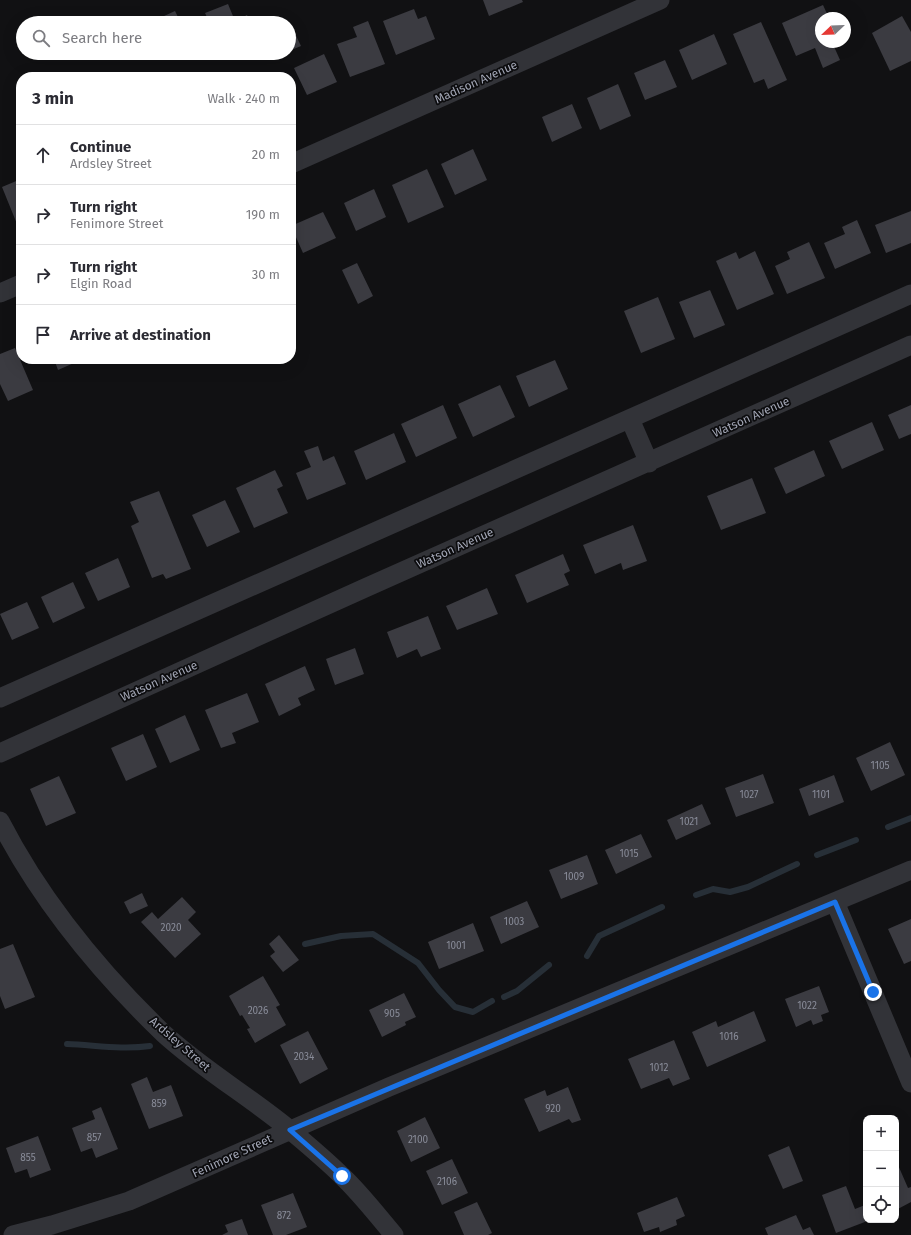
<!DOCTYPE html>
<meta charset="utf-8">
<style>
:root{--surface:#fff;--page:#f2f2f3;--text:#2b2b33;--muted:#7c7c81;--line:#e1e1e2}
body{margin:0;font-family:"Fira Sans",sans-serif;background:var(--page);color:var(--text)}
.controls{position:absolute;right:12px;bottom:12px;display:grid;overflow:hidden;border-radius:8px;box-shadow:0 4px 16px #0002}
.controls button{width:36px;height:36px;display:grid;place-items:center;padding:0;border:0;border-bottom:1px solid var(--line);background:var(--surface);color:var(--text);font:20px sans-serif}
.compass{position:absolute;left:815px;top:12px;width:36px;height:36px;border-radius:50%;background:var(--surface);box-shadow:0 4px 16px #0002;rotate:247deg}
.stop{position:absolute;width:12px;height:12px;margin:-9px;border:3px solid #1a73e8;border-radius:50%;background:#fff}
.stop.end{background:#1a73e8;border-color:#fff;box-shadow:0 1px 4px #0008}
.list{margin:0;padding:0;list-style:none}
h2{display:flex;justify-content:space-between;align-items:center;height:52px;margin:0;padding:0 16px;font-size:17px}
h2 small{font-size:13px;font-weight:400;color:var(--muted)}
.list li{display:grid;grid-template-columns:26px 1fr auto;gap:12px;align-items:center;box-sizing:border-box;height:60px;padding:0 16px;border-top:1px solid var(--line)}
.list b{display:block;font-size:15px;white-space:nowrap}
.list p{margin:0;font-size:13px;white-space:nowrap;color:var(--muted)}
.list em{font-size:13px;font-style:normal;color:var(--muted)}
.icon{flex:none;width:22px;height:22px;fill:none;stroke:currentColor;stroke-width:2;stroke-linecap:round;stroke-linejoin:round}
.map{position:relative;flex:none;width:911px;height:1235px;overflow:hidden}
.search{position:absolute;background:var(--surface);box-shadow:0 4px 16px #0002;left:16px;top:16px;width:280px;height:44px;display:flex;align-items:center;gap:10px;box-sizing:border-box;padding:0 14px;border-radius:22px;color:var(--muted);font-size:15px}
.panel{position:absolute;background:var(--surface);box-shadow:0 4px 16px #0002;left:16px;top:72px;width:280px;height:292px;border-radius:16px}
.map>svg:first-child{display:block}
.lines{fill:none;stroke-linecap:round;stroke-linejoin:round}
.stream{stroke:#272f37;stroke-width:6}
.building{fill:#3b3b41}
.minor{stroke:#323338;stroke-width:19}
.route{stroke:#1a73e8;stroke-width:5}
.labels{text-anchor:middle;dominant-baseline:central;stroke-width:3.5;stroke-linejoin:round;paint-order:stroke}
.number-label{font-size:10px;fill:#888b98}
.street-label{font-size:12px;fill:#a2a6b5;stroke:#0c0c0e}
</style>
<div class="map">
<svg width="911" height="1235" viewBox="0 0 911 1235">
<rect width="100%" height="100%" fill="#111113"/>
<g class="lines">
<!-- stream -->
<path class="stream" d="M888 827 911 818
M817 855 856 840
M696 895 713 889 730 892 748 887 797 864
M305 944 341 936 373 934 418 963 439 990 455 1007 473 1012 492 1001
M587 956 599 936 662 907
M504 997 517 991 549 965
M67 1044C95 1045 121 1050 150 1046"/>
</g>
<!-- building -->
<path class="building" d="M483 0H522L523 2 489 16Z
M228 4 235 21 247 15 251 23H210L205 13Z
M823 5 829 18H821V42H832L840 60 823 68 815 48 796 56 782 23Z
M414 9 418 19 426 16 435 39 396 55 383 21Z
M175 11 181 23H152L151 22Z
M902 16 911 32V61L890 71 872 33Z
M368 21 385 64 350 77 337 44 357 37 353 27Z
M761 22 787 80 768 89 764 79 754 83 733 34Z
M291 25 301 46 289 51V26Z
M714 34 727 64 692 80 679 50Z
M324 54 337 82 307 95 294 68Z
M665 60 677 87 645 100 634 73Z
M618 84 631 116 600 130 587 98Z
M572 104 582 128 552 142 542 117Z
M473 149 487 180 455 195 441 164Z
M427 169 444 207 408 223 392 185Z
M21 179V223L17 224 2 187Z
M374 189 386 217 356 231 344 203Z
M911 211V243L886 253 875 225Z
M323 212 336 238 303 253 291 226Z
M857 220 871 253 835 269 824 243 845 234 842 227Z
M809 242 825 278 787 294 775 266 790 259 787 252Z
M755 251 774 294 737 310 716 261 736 252 739 259Z
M357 263 373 296 358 304 342 270Z
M710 290 725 325 694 338 679 302Z
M658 297 675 339 641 353 624 311Z
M15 348 33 390 8 401 0 384V354Z
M54 359H83L58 370Z
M555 360 568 389 529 407 516 376Z
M500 385 515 417 473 437 458 404Z
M443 405 457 438 416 457 401 424Z
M911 405V434L899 439 888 415Z
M872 422 884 450 842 469 829 441Z
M394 433 406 462 366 480 354 451Z
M318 446 323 461 334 456 346 484 307 500 296 473 311 467 304 451Z
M814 450 825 476 786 494 774 468Z
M275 470 283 486 277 489 288 513 254 528 236 488Z
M752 478 766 513 721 530 707 496Z
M159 491 191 569 166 579 163 574 152 578 131 526 139 522 130 502Z
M225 500 240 532 207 547 192 515Z
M633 525 647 561 623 570 621 563 595 574 583 545Z
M563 554 570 571 564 574 569 585 527 603 515 575Z
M118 558 130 587 98 601 85 573Z
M73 582 85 608 53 623 41 597Z
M487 588 498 614 457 630 446 606Z
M27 602 39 628 12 640 0 614Z
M428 616 441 649 421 657 417 649 397 658 387 632Z
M355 648 364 674 335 685 326 659Z
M305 666 315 690 298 698 301 705 279 716 265 684Z
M247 693 259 722 232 733 236 743 221 748 205 710Z
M185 715 200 750 170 763 155 729Z
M143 734 157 767 126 781 111 748Z
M890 742 905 775 871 791 856 758Z
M763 774 774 803 736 817 725 788Z
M834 775 844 802 809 816 799 789Z
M59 776 76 813 46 826 30 789Z
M702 804 711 824 676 840 667 820Z
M641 834 652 857 616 874 605 850Z
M587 855 598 884 561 899 549 870Z
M142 893 148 906 130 914 124 902Z
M182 897 196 912 188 920 201 934 175 958 141 922 152 912 158 919Z
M527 901 539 927 501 944 490 917Z
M911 919V961L904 964 888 929Z
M473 923 484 951 439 969 428 942Z
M279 935 299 960 283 972 270 956 275 952 269 944Z
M13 944 35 997 5 1009 0 996V949Z
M263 976 280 1005 276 1007 286 1025 255 1043 247 1029 250 1028 242 1015 240 1016 229 996Z
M819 986 829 1012 821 1015 823 1021 813 1025 811 1020 796 1027 785 999Z
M404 993 416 1017 405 1022 406 1025 382 1037 369 1010Z
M754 1011 766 1041 707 1067 692 1032 716 1021 718 1027Z
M308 1031 328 1069 300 1084 280 1045Z
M674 1040 690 1079 673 1086 669 1078 641 1089 628 1059Z
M147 1077 153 1092 171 1085 183 1116 149 1129 131 1084Z
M568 1087 581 1120 572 1123 569 1119 539 1132 524 1099 545 1090 547 1096Z
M101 1107 118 1149 96 1158 92 1148 81 1152 72 1128 95 1119 92 1111Z
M425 1117 440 1148 411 1162 397 1131Z
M38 1136 51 1170 30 1178 27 1169 15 1173 6 1148Z
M789 1146 803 1181 783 1189 768 1155Z
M452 1159 468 1193 442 1205 426 1171Z
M896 1165H898L908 1188 911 1187V1202L896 1210Z
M846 1186 855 1209 865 1205 866 1220H870L836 1233 822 1195Z
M293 1193 307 1227 286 1235H273L261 1205Z
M677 1197 685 1216 676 1220 677 1225 660 1232 659 1227 644 1232 637 1213Z
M477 1202 492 1233 488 1235H464L454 1212Z
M796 1215 803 1230 810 1227 814 1235H768L765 1228Z
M242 1219 248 1235H222L228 1232 225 1225Z"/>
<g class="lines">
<!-- minor -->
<path class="minor" d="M291 164 660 0
M0 293 21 284
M630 419 649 463
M0 698 911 294
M0 753 365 588 911 345
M0 821C40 899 100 972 163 1033 202 1069 249 1096 290 1130 308 1145 326 1160 342 1176 361 1194 377 1215 394 1235
M835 902 911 1083
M13 1235 52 1225 129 1201 389 1087 911 870"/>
</g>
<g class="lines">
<!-- route -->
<path class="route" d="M342 1176 290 1130 835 902 873 992"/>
</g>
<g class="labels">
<!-- number labels -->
<g class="number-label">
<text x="880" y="766">1105</text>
<text x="749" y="795">1027</text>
<text x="821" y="795">1101</text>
<text x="689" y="822">1021</text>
<text x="629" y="854">1015</text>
<text x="574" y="877">1009</text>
<text x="514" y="922">1003</text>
<text x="171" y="928">2020</text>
<text x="456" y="946">1001</text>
<text x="807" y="1006">1022</text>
<text x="258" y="1011">2026</text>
<text x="392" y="1014">905</text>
<text x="729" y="1037">1016</text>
<text x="304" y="1057">2034</text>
<text x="659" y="1068">1012</text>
<text x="159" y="1104">859</text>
<text x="553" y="1109">920</text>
<text x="94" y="1138">857</text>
<text x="418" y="1140">2100</text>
<text x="28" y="1158">855</text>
<text x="447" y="1182">2106</text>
<text x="284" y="1216">872</text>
</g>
<!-- street labels -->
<g class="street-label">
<text transform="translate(476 82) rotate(-24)">Madison Avenue</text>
<text transform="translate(751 417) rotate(-24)">Watson Avenue</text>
<text transform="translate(455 548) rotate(-24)">Watson Avenue</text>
<text transform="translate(159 681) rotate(-24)">Watson Avenue</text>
<text transform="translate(180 1044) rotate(41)">Ardsley Street</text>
<text transform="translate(232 1156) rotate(-25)">Fenimore Street</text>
</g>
</g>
</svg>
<div class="controls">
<button>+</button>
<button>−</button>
<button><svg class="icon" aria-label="locate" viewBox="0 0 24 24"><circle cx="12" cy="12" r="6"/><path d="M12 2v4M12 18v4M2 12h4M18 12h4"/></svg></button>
</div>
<svg class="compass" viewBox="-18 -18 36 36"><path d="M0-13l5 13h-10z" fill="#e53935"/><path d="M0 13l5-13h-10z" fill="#7c7c81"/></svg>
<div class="stop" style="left:342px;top:1176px"></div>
<div class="stop end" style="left:873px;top:992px"></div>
<div class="search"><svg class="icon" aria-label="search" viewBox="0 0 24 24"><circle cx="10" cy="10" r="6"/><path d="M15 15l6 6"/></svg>Search here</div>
<section class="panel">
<h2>3 min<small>Walk · 240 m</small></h2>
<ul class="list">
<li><svg class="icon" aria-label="ahead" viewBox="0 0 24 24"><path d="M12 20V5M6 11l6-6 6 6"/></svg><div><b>Continue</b><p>Ardsley Street</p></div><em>20 m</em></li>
<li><svg class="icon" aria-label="right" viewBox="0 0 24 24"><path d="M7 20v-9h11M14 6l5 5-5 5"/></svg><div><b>Turn right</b><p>Fenimore Street</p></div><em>190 m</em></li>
<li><svg class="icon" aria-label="right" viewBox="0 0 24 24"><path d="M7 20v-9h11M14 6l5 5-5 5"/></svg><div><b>Turn right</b><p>Elgin Road</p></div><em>30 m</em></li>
<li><svg class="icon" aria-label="arrive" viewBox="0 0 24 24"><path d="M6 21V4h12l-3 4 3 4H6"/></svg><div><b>Arrive at destination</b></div></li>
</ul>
</section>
</div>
